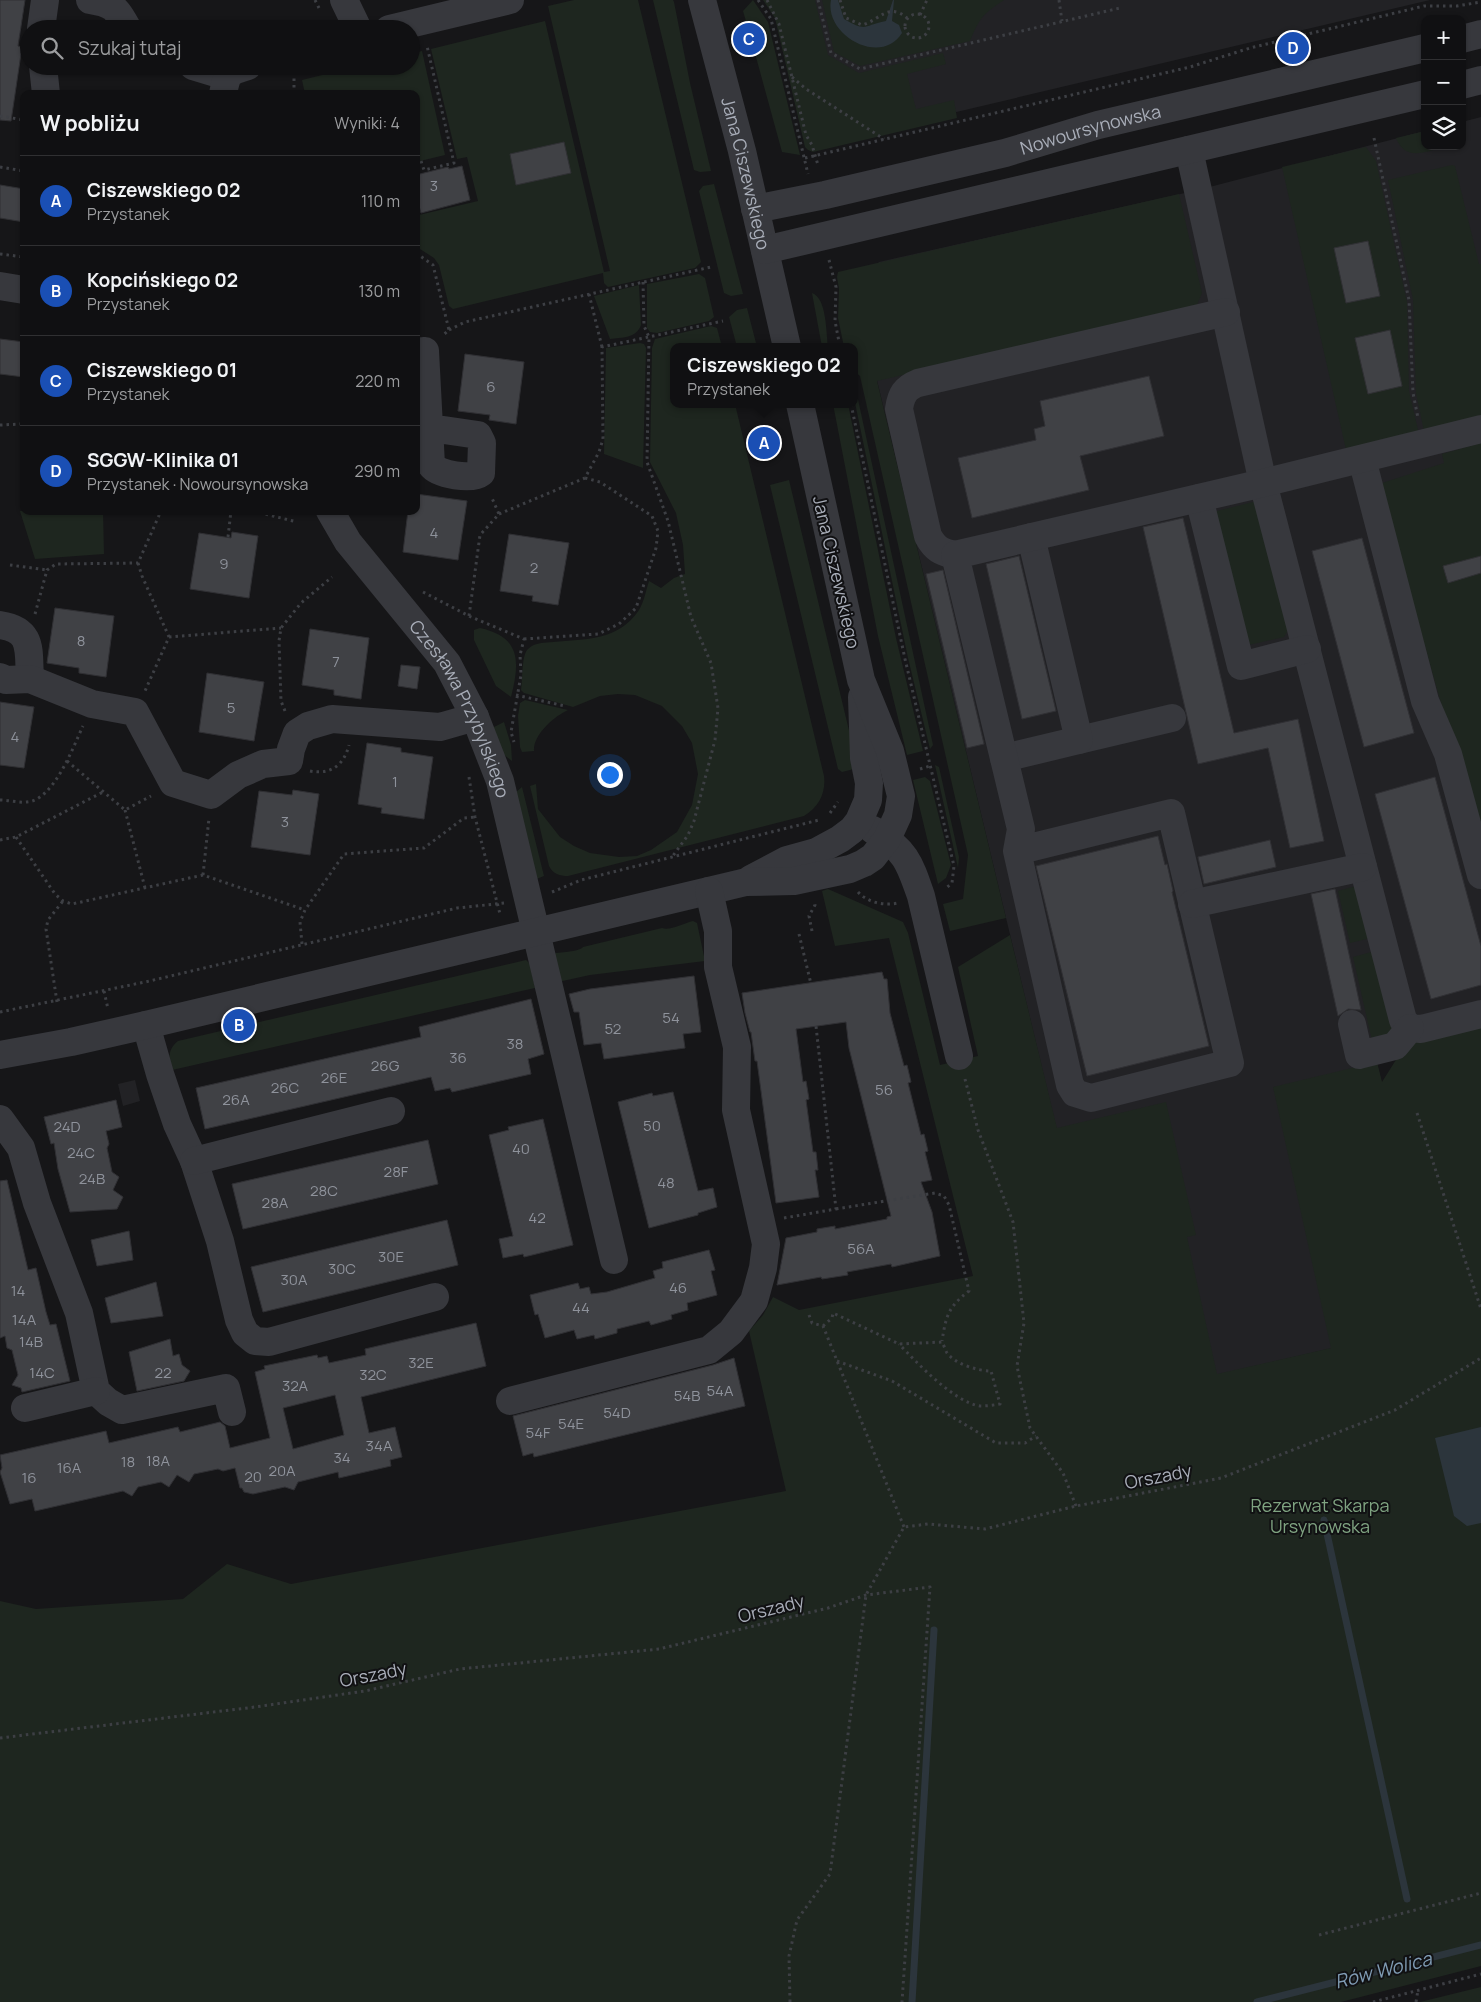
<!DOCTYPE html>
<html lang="pl">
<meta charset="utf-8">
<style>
:root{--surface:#101012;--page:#1e1e20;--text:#f1f3f6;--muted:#9c9d9f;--line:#303032;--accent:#b45309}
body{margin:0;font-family:Manrope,sans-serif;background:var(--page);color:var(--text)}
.controls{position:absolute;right:15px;top:15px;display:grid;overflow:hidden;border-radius:10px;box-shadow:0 1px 4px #0004}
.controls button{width:45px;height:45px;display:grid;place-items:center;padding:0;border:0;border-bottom:1px solid var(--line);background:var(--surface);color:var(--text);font:25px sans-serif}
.you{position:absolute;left:609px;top:774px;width:18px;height:18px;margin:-12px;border:4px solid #fff;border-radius:50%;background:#1a73e8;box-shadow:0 0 0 8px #1a73e833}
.badge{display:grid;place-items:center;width:32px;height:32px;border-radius:50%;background:var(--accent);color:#fff;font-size:16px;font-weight:700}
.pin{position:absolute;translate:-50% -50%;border:2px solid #fff;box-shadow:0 1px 5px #0006}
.popup{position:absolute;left:670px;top:343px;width:188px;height:65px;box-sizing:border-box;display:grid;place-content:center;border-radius:10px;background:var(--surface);filter:drop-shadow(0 1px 4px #0005);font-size:16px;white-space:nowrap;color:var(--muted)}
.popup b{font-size:19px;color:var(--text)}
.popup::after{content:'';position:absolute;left:50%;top:100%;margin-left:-10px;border:10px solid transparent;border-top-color:var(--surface)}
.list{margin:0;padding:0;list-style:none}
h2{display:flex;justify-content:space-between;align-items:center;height:65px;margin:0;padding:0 20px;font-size:21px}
h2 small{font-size:16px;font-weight:400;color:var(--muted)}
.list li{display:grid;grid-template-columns:32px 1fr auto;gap:15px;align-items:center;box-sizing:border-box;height:90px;padding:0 20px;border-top:1px solid var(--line)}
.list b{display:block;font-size:19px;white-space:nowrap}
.list p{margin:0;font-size:16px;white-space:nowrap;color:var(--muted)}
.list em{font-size:16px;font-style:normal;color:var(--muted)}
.icon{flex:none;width:28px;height:28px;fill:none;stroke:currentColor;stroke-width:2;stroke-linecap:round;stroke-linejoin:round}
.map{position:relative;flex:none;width:1481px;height:2002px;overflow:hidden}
.search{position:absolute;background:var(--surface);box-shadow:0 1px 4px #0004;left:20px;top:20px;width:400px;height:55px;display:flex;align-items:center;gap:12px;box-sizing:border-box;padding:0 18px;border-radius:28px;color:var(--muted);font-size:19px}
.panel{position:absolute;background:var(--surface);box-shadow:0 1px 4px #0004;left:20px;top:90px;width:400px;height:425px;border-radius:10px}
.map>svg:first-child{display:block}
.built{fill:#222225}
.green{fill:#1e261f}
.water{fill:#2c353c}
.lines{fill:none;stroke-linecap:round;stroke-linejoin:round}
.stream{stroke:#2c353c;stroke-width:7}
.building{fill:#404145;stroke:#303034;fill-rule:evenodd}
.path{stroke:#3d3f44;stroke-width:3;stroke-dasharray:2.5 4;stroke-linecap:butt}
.minor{stroke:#37383d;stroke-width:28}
.labels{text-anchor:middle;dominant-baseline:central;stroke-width:4;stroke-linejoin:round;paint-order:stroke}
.number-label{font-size:15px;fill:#8e929b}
.street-label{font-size:18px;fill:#a8adb8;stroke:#111113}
.park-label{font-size:18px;fill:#7fa381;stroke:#111113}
.water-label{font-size:19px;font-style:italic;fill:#7f9bb3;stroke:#111113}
</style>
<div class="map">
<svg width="1481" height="2002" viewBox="0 0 1481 2002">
<rect width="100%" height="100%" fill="#161618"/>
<!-- built -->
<path class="built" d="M788 0H1430L880 130 808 86Z
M1481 117V1193L1397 1058 1377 1063 1440 1323 1121 1397 857 297 879 262 1198 190 1425 131V146H1462V122Z
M135 1080 140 1101 123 1106 118 1084Z"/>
<!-- green -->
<path class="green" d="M574 0H638L701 262 695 268 608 287 604 283 603 273 453 309 449 306 439 265 434 258 420 249 416 236V204L419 215 478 201 467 157 457 159 431 49 545 21 604 272 610 271 548 6Z
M653 0H673L674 2 690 83 711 171 700 172 694 170Z
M753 0 768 22 800 155 782 152 753 46 756 45 751 28H748L743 11Z
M763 0H815L828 55 859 73 943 53 946 64 907 74 916 109 954 100 957 118 813 152 808 150 805 147 775 18Z
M822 0H1004C983 14 980 17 970 41L860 66 834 52Z
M422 51 445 155 416 162V94H305L302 80 359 66H411V54Z
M1425 131V146H1446C1427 151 1406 163 1396 138Z
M1366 147 1376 161 1407 302 1409 391 1419 434 1347 454 1282 167Z
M1452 165 1455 166 1479 264H1481V417L1424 431 1416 393 1413 300 1388 180Z
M714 184 743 294 731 296 724 293 699 191 703 186Z
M1179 194 1202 293 1196 307 877 381 1006 918 950 931 943 904 963 899 968 855 860 376 854 371V347H844L838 318 839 289 837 277 838 272Z
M699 274 705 278 714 317 709 321 657 333 650 332 647 328V284Z
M639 285 641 325C636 339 622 337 610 339L594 296Z
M812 293C827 298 826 333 828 347H822Z
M747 308 757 347H737L729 317 737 310Z
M711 326 717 328 722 347H674V404H735L824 776C826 793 819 807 804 816L568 876C560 876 553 874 549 866L530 786 536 784 538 809 560 837 574 846 590 853 619 857 637 856 651 850 677 832 692 805 698 774 692 743 682 726 662 706 635 695 618 694 600 696 573 707 524 693 521 690C523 680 521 656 528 649 535 642 545 643 553 642 586 639 618 641 639 610 644 602 646 590 649 581L661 588 674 578 685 574 683 545 676 513 650 462 652 348 655 339Z
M640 343 644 344 646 348 643 468 604 454 606 348Z
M854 381 933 745 930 749 908 658 854 398Z
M833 404H848L896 638 923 751 907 755 878 636Z
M1481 443V821L1475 823 1379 484 1444 463 1442 454Z
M789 480 858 768 842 772 838 769 770 485Z
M1257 501 1290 627 1284 637 1244 646 1213 515 1217 511Z
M20 511H103L104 554 35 559Z
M480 628C521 637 520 662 511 697L496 686 474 640V630Z
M525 700 568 710C555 716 533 734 534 751L522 752 520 747 518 716 520 703Z
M504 722 511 745 512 761 503 754 490 729Z
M935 765 939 767 959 857 958 868Z
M925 777 930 781 951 865 946 878 938 884 913 780Z
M522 787 544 876 534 880 516 792Z
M1356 886 1371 938 1350 943 1338 891Z
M828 889 903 922 908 933 940 1065 978 1056 958 967 1010 935 1057 1128 1166 1102 1196 1235 1187 1237 1217 1374 1331 1348 1273 1087 1377 1062 1382 1082 1411 1036 1481 1026V1966L1341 2002H0V1601L36 1609 183 1599 227 1564 291 1584 786 1491 749 1331 763 1315 773 1297 799 1310 973 1276 889 938 835 946 822 891Z
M693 921 697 923 705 961 590 975 558 982 551 954C559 952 579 952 583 947L662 928C670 931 684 923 693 921Z
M1375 951 1399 1039 1373 1045 1353 957Z
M526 960 530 964 535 988 172 1070C168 1058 168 1049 178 1041Z
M1481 1987V2002H1420Z"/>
<!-- water -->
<path class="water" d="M831 0H838L844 19C868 33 863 25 886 21L893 0H894L892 21 899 25 902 33C881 67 824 35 831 0Z
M1481 1427V1523L1467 1526 1454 1516 1435 1438Z"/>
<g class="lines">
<!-- stream -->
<path class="stream" d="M1324 1520 1407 1899
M912 2002 934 1630
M1257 2002 1481 1945"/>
</g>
<!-- building -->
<path class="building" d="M0 0H25L18 46 22 47 11 121 0 120Z
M564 142 571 173 516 185 510 154Z
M462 166 470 200 421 213 416 195V175L448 167 449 169Z
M0 185 24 189V222L0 218Z
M1368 241 1380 296 1346 303 1334 248Z
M1390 330 1402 386 1368 394 1355 338Z
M0 339 24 342V377L0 374Z
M465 354 524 362 516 424 489 420 490 415 458 411Z
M1149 376 1164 436 1080 456 1089 490 972 518 958 458 1036 440 1034 429 1045 426 1040 401Z
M416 494 467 501 458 560 403 552 408 511H416Z
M1183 518 1234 733 1298 719 1324 841 1290 848 1268 748 1198 764 1143 527Z
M232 532 258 536 249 598 190 589 199 533 231 538Z
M509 534 569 543 558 605 532 601 533 596 500 591Z
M1362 538 1414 733 1364 747 1312 551Z
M1019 556 1056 711 1022 719 986 564Z
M1481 556V573L1448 583 1443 566Z
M943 570 984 744 967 748 926 574Z
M55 608 114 616 106 677 79 673V668L47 663Z
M310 629 369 638 361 699 334 695V690L302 685Z
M401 665 420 667 417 689 398 686Z
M207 673 264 682 254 741 199 732Z
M0 702 34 707 24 768 0 765Z
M367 743 401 748V752L433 757 424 819 381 813 382 808 358 804Z
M1435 777 1481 946V985L1431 999 1375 794Z
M293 790 319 794 310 855 251 847 259 791 292 795Z
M1158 836 1165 865 1167 864 1173 891 1172 892 1209 1046 1087 1076 1036 866Z
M1270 840 1276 867 1204 884 1198 857Z
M1335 889 1361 1010 1348 1009 1338 1016 1311 894Z
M882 972 884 979H887L890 1013 904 1066 907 1065 911 1082 908 1083 921 1135 924 1134 928 1151 925 1152 932 1180 921 1182 932 1212 940 1256 892 1267 891 1264 847 1272 848 1275 822 1279 821 1277 777 1285 786 1238 817 1232V1229L835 1226V1229L887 1219V1217L891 1216 849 1048 846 1022 796 1029 803 1082 806 1081 809 1099 806 1100 813 1152H816L818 1170H815L819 1197 776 1203 757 1061H755L751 1032H750L745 1013 742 993Z
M694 976 701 1032 683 1034 685 1048 604 1059 601 1043 584 1045 579 1012H574L569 994 590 989Z
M531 999 544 1054 528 1059 531 1074 452 1092 450 1088 435 1091 431 1077 205 1129 196 1088 421 1037 419 1027Z
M673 1092 698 1191 713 1188 717 1207 698 1213V1215L649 1228 618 1102 652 1093 653 1096Z
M116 1100 122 1127 106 1131 109 1144 107 1148 112 1172 119 1177 113 1190 123 1197 117 1209 70 1212 58 1169 54 1143 51 1144 44 1117Z
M543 1119 573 1245 524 1257 523 1254 503 1258 499 1239 513 1236 489 1135 509 1130 508 1127Z
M428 1140 438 1184 243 1229 232 1184Z
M7 1180 28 1270 36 1268 46 1312 50 1325 56 1324 70 1381 22 1392 21 1388 12 1385 18 1375 12 1350 7 1348 5 1336 0 1338V1181Z
M447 1220 458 1265 263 1312 251 1267Z
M129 1231 133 1260 97 1266 91 1240Z
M709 1250 715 1270 711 1271 717 1295 687 1303 688 1310 671 1315 672 1319 651 1325 649 1321 617 1329V1333L595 1339 594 1335 577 1339 574 1330 545 1338 538 1314 535 1315 530 1295 578 1283 580 1289 589 1287 591 1294 607 1292 655 1278 653 1271 663 1268 662 1262Z
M156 1282 163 1316 111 1323 105 1298Z
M476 1323 486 1366 361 1397 369 1433 395 1427 402 1457 390 1460 391 1466 339 1478 338 1472 298 1482 294 1490 285 1487 253 1494 244 1492 242 1488H240L235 1468 223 1471 218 1469 194 1474 189 1482 177 1475 169 1487 161 1482 138 1487 132 1496 123 1491 35 1511 32 1499 10 1504 0 1472 2 1468 0 1455 106 1431 109 1443 178 1427 180 1432 220 1422 225 1426 230 1448 270 1438 255 1372 265 1369 264 1366 317 1355 318 1358 327 1356 329 1363 366 1355 365 1349ZM335 1395 344 1435 293 1449 283 1408Z
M170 1339 173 1356 179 1354 182 1365 190 1371 184 1381 137 1391 129 1352Z
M734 1358 745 1406 534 1457 533 1453 523 1456 513 1416 713 1365Z"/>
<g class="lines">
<!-- path -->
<path class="path" d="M315 0 319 8
M758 0 771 19 808 174
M767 0 779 24 806 135 812 145 818 165
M818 0 831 53 860 69 1120 8
M840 0 846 18 862 25C880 20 888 2 907 18
M1059 0 1062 21
M905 26a12 12 0 1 1 24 0a12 12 0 1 1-24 0Z
M920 15 927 0
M792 77 806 89 884 139
M294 94V66
M0 116 24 120
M1374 138 1409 300 1413 393 1418 418
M805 158 1190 67 1250 48 1424 6H1457L1481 2
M421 161 424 170 454 163 427 46
M0 167 24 171
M416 253 433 265 449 330 442 336
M0 254 24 257
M829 260 836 287 835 321 840 347
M643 282 644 326 649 337 647 462 668 521 691 617 711 663 718 708 715 740 694 821 688 835 672 857
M589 294 602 347
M449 330 465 322 711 267
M851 404 905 659 954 866 952 883 945 889
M0 425 21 424 24 426
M253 511 297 522
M499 514 585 478 599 452 603 439 602 347 723 321
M228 537 231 511
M138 563 142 576 169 637 145 691
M10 565 47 570
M423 592 469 616 524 639 520 655 521 675 511 732 514 742
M35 614 47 570 56 564 138 563 161 511
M469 616 480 535 499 514 491 496
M169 637 281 628
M524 639 598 634 619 624 636 608 656 548 658 531 652 516 600 482 585 478
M516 695 565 706
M285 711 281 701 279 641 281 628 301 603 332 577
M67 761 125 810 151 796
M920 769 930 766
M310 771C331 775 344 765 349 745
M469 777 475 817 500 914
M0 800C9 800 19 803 27 802 54 800 73 747 83 726
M125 810 145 888
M830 813 838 802
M16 837 55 894 63 901 72 904 203 875 305 910
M0 840 16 837 103 792
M203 875 209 818
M552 892 581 880 819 820
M858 892C868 903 885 906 898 903
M812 931 809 916 815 905 814 901
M799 934 811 984
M302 944 300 922 305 910 344 854 424 848 464 818 475 817
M104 991 108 1009
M57 1002 46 929 48 920 63 901
M0 1012 145 982 457 908 505 903
M965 1079 978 1130 1013 1222 1024 1323 1017 1366 1030 1428 1063 1473 1076 1506
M1417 1113 1481 1309
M836 1209 935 1193 944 1196 949 1205 969 1291C948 1307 946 1316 942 1341
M784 1218 836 1209 816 1026
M809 1315 812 1323 823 1326 904 1527
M823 1326 832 1318 833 1313 899 1344 942 1342C944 1345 945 1350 947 1353 955 1364 978 1371 991 1371L1000 1404C994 1405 987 1406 980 1406 954 1402 917 1363 899 1344
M837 1361 892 1381 996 1443H1025L1036 1436
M0 1738 255 1707 365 1691 460 1669 659 1649 828 1608 866 1595 930 1587 902 2002
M1319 1935 1481 1893
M790 2002 789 1956 797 1920 830 1874 866 1595 904 1527 928 1524 985 1529 1076 1506 1221 1478 1395 1410 1481 1358
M1373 2002 1481 1974
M1416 2002 1418 1990"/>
<!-- minor -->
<g class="minor">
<path d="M90 0C114 4 116 8 128 29"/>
<path d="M344 0 358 29"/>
<path id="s1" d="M702 0 742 151 787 347"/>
<path d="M41 29 45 0"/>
<path d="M389 29 510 0"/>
<path d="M1462 39 1481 34"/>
<path d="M43 66 46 94"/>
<path d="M193 66 226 76"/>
<path d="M1462 85 1481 80"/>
<path d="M223 94C227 74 227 72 248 66"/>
<path d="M1189 150 1263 483 1403 1020 1410 1028 1421 1029 1481 1014"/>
<path id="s2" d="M755 209 825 195 1005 153 1098 125 1425 48"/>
<path d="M765 250 1425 94"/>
<path d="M0 286 24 290"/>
<path d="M416 352 425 351 431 465C438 475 472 480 481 473L482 443 478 435 430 428"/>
<path d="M1362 459 1425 701 1448 754 1481 875"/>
<path d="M1199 498 1241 666 1307 649"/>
<path id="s3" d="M330 511 348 542 447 663 475 717 500 781 614 1260"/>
<path d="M955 555C941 552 935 549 928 536L899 409C901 395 905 388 918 383L1226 312"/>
<path d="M0 625C34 630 28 651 30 679"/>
<path d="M0 677 6 680 30 679 92 704 135 712 173 783 211 795 238 775 263 764 289 761 291 749 297 733 308 726 332 719 440 727 475 717"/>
<path d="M1079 740 1172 718"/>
<path d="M1004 758 1079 740 1031 537"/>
<path d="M873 830C906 851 909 861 921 896L959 1056"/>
<path d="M1017 851 1171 813 1230 1063 1091 1098 1075 1093 1070 1085 1017 851 1021 829 955 555 1263 483 1481 429"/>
<path d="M751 879 787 860 816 852 840 839 852 830 859 821 868 800 869 783 864 758 862 697"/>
<path d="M1192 904 1363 867"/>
<path d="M1352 1024 1359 1055 1395 1046 1410 1028"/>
<path d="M146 1025 160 1074 177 1124 194 1161 220 1241 239 1320 245 1333 255 1341 269 1342 435 1297"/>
<path d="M0 1055 71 1042 146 1025 746 882 794 881 850 869 864 863 873 857 887 839 898 815 901 796 890 751 861 680 800 404"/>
<path d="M0 1119 21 1148 37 1203 79 1313 96 1391 108 1402 122 1410 226 1388 232 1412"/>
<path d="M194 1161 391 1111"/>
<path d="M510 1401 709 1350 731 1332 754 1301 763 1268 766 1244 736 1110 737 1047 718 967V931L709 891"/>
<path d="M25 1408 96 1391"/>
</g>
</g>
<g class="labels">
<!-- number labels -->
<g class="number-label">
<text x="434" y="185">3</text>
<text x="491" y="386">6</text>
<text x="434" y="532">4</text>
<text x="224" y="563">9</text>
<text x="534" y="567">2</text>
<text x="81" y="640">8</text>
<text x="336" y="661">7</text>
<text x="231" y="707">5</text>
<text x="15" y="736">4</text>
<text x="395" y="781">1</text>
<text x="285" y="821">3</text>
<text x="671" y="1017">54</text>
<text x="613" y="1028">52</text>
<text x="515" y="1043">38</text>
<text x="458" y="1057">36</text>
<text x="385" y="1065">26G</text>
<text x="334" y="1077">26E</text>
<text x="285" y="1087">26C</text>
<text x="884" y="1089">56</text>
<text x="236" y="1099">26A</text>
<text x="652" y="1125">50</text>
<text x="67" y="1126">24D</text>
<text x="521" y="1148">40</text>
<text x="81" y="1152">24C</text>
<text x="396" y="1171">28F</text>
<text x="92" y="1178">24B</text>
<text x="666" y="1182">48</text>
<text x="324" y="1190">28C</text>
<text x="275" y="1202">28A</text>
<text x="537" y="1217">42</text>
<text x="861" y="1248">56A</text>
<text x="391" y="1256">30E</text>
<text x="342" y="1268">30C</text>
<text x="294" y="1279">30A</text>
<text x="678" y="1287">46</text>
<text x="18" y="1290">14</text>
<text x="581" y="1307">44</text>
<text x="24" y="1319">14A</text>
<text x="31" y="1341">14B</text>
<text x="421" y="1362">32E</text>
<text x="42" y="1372">14C</text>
<text x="163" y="1372">22</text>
<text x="373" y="1374">32C</text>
<text x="295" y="1385">32A</text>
<text x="720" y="1390">54A</text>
<text x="687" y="1395">54B</text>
<text x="617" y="1412">54D</text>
<text x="571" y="1423">54E</text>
<text x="538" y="1432">54F</text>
<text x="379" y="1445">34A</text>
<text x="342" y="1457">34</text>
<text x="158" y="1460">18A</text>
<text x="128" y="1461">18</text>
<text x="69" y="1467">16A</text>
<text x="282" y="1470">20A</text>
<text x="253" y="1476">20</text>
<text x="29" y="1477">16</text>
</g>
<!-- street labels -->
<g class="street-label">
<text stroke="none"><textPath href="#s2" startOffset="345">Nowoursynowska</textPath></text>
<text stroke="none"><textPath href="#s1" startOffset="179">Jana Ciszewskiego</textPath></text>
<text transform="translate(837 572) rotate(77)">Jana Ciszewskiego</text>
<text stroke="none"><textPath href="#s3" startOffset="239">Czesława Przybylskiego</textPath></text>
<text transform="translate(1158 1476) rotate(-11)">Orszady</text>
<text transform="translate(771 1608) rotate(-14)">Orszady</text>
<text transform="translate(373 1674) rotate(-11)">Orszady</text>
</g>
<!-- park labels -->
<g class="park-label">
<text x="1320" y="1505">Rezerwat Skarpa<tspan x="1320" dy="21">Ursynowska</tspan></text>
</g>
<!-- water labels -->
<g class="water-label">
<text transform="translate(1383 1970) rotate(-14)">Rów Wolica</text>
</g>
</g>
</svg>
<div class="controls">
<button>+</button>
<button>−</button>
<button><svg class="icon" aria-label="layers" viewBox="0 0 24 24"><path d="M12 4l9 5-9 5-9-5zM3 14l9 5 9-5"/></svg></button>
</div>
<div class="you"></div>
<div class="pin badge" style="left:764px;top:443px;background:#1a4fb4">A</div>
<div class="popup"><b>Ciszewskiego 02</b>Przystanek</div>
<div class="pin badge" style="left:239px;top:1025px;background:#1a4fb4">B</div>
<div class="pin badge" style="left:749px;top:39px;background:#1a4fb4">C</div>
<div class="pin badge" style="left:1293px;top:48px;background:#1a4fb4">D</div>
<div class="search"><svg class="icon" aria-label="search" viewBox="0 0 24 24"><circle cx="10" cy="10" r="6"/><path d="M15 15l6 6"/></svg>Szukaj tutaj</div>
<section class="panel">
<h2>W pobliżu<small>Wyniki: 4</small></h2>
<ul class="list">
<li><span class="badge" style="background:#1a4fb4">A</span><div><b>Ciszewskiego 02</b><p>Przystanek</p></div><em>110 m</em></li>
<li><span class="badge" style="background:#1a4fb4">B</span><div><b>Kopcińskiego 02</b><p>Przystanek</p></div><em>130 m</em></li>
<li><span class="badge" style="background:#1a4fb4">C</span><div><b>Ciszewskiego 01</b><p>Przystanek</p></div><em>220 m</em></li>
<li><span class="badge" style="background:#1a4fb4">D</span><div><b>SGGW-Klinika 01</b><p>Przystanek · Nowoursynowska</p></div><em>290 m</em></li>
</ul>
</section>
</div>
